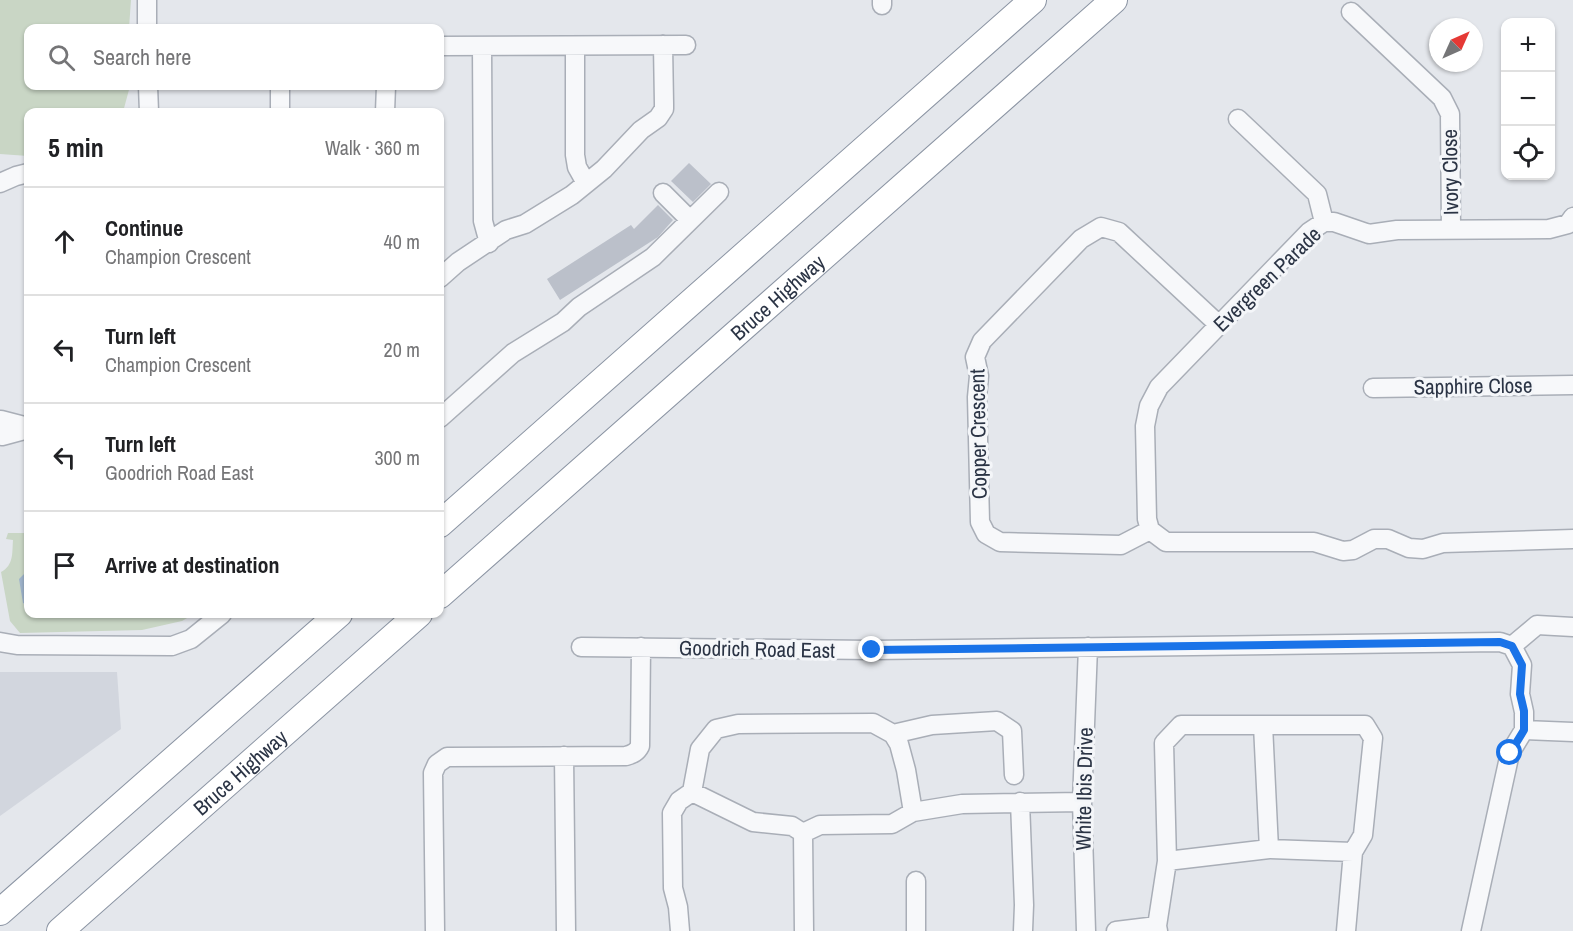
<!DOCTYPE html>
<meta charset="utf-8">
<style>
:root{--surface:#fff;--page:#f6f6f6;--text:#202124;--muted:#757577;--line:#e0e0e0}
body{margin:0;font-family:"Archivo Narrow",sans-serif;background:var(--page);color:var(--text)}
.controls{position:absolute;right:18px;top:18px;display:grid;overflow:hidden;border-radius:12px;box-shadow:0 2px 4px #0004}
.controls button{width:54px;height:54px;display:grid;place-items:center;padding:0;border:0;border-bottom:2px solid var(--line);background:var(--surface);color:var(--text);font:30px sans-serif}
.compass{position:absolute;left:1429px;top:18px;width:54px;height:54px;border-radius:50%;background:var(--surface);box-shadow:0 2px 4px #0004;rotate:45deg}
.stop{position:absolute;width:18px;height:18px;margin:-14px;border:4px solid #1a73e8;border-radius:50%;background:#fff}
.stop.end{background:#1a73e8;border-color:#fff;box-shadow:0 2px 6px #0008}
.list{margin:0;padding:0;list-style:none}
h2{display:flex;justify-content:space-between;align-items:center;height:78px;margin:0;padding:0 24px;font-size:26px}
h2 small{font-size:20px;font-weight:400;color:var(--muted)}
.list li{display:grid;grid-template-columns:39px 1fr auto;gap:18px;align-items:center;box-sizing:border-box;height:108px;padding:0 24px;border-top:2px solid var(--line)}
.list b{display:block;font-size:22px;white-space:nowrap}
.list p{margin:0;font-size:20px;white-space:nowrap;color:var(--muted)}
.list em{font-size:20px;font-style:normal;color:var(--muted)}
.icon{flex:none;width:33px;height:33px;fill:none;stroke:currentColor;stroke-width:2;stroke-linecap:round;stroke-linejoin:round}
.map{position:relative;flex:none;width:1573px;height:931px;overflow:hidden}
.search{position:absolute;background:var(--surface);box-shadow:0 2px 4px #0004;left:24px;top:24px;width:420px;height:66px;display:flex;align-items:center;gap:15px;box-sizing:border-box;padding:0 21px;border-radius:12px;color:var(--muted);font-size:22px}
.panel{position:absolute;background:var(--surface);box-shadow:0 2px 4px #0004;left:24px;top:108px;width:420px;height:510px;border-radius:12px}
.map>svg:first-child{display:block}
.built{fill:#d2d6de}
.green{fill:#c9d6c5}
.water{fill:#9fb4cc}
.building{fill:#bbc0ca}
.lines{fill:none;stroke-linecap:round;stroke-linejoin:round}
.minor-casing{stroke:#a9aeb7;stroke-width:21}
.highway-casing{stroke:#8b94a3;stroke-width:28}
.minor{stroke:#f7f8fa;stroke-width:18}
.highway{stroke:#fff;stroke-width:26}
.route{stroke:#1a73e8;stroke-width:8}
.labels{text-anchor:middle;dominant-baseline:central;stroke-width:6;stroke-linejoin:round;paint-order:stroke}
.street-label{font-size:21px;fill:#2b3445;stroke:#f4f6f9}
</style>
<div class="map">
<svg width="1573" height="931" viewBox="0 0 1573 931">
<rect width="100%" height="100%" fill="#e4e7ec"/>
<!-- built -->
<path class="built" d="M0 672H117L121 729 0 816Z"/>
<!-- green -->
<path class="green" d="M0 0H131L129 28H28V86H130L123 112H28V156L0 154Z
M8 533H28V560L23 603 28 607V614H194L182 621 142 630 20 633 10 621 1 572C14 565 12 553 13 540L6 539Z"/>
<!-- water -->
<path class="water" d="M28 560V607L23 603 19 579 26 572Z"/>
<!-- building -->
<path class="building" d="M689 163 711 184 693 202 671 181Z
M658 205 673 220 658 237 560 300 547 279 631 225 634 229Z"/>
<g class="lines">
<defs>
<path id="minor" d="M147 0V28
M882 0V5
M1351 12 1442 98 1450 114 1451 230
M440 46 686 45
M482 46 483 221 489 243
M575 46V155L577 167 586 183
M148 86 149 112
M280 112V86
M385 112 386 86
M1238 119 1317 194 1324 222
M0 183 16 176 28 173
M663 193 690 220
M440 278 458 262 506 230 525 224 572 195 604 169 641 130 658 118 664 109V104L663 45
M1373 388 1573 385
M440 418 513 353 563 322 579 307 653 257 719 192
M1 420 28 427
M2 436 28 429
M1150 530 1121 545 1000 542 986 534 980 522 977 397 979 376 975 357 982 341 1081 239 1101 227 1119 232 1219 325
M1150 530 1147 519 1145 426 1149 406 1159 387 1309 232 1324 222H1334L1369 234 1397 230 1549 229 1568 224 1573 217
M1150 530 1166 542H1314L1343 551 1353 550 1374 539H1388L1409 548 1423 549 1443 543 1573 539
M0 642 17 645 172 646 191 639 222 614
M1512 646 1537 625 1573 627
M581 647 872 650 1500 642 1512 646
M1263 725 1269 849
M1524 730 1573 732
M893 734 932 725 997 721 1012 731 1014 775
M564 756 566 931
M1020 802 1024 905 1023 931
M913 812 906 770 899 744 893 734 873 723 738 724 716 729 700 749 692 792 753 822 792 826 803 833 820 825 892 824 913 812 962 804 1082 802
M803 833 804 931
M1167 861 1269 849 1353 852
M435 931 433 773 437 764 447 757 626 756C633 754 637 752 640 746L641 647
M680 931 678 907 673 888 672 813 679 801 692 792
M916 931V881
M1086 931 1082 802 1088 647
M1116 931 1157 926
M1158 931 1157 926 1167 861 1164 743 1181 725H1365L1373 738 1363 835 1353 852 1346 931
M1471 931 1510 753 1524 730V712L1520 694 1522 665 1512 646"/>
<g id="highway">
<path d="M440 524 1033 0"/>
<path id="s1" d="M440 595 1114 0"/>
<path d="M0 912 339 614"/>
<path id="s2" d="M60 931 419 614"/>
</g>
</defs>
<!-- minor casing -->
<use href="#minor" class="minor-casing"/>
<!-- highway casing -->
<use href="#highway" class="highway-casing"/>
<!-- minor -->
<use href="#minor" class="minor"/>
<!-- highway -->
<use href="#highway" class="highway"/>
</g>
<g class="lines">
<!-- route -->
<path class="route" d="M872 650 1500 642 1512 646 1522 665 1520 694 1524 711V730L1510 753"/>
</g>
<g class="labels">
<!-- street labels -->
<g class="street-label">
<text transform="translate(1450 172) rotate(-91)">Ivory Close</text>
<text transform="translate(1267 279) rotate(-44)">Evergreen Parade</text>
<text stroke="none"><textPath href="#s1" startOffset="450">Bruce Highway</textPath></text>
<text transform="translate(1473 386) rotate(-1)">Sapphire Close</text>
<text transform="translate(978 434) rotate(-91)">Copper Crescent</text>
<text transform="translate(757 649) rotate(1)">Goodrich Road East</text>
<text stroke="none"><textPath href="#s2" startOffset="240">Bruce Highway</textPath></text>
<text transform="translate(1084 789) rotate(-89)">White Ibis Drive</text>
</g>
</g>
</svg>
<div class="controls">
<button>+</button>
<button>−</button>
<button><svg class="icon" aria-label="locate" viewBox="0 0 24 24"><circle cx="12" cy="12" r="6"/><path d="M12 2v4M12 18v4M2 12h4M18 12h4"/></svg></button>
</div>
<svg class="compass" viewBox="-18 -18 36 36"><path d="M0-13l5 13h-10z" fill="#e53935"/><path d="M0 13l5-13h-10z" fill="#757577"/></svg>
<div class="stop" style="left:1510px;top:753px"></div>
<div class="stop end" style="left:872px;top:650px"></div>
<div class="search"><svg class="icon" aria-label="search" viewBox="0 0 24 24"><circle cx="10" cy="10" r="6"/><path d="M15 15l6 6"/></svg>Search here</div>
<section class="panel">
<h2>5 min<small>Walk · 360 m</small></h2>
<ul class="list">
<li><svg class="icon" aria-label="ahead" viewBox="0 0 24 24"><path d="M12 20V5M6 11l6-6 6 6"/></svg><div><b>Continue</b><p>Champion Crescent</p></div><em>40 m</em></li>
<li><svg class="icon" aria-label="left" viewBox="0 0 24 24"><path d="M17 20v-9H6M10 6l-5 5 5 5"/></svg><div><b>Turn left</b><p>Champion Crescent</p></div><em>20 m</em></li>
<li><svg class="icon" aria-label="left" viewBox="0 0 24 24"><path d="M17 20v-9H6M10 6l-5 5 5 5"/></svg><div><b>Turn left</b><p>Goodrich Road East</p></div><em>300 m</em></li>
<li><svg class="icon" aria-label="arrive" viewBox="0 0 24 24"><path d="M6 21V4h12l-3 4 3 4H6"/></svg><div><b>Arrive at destination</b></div></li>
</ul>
</section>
</div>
